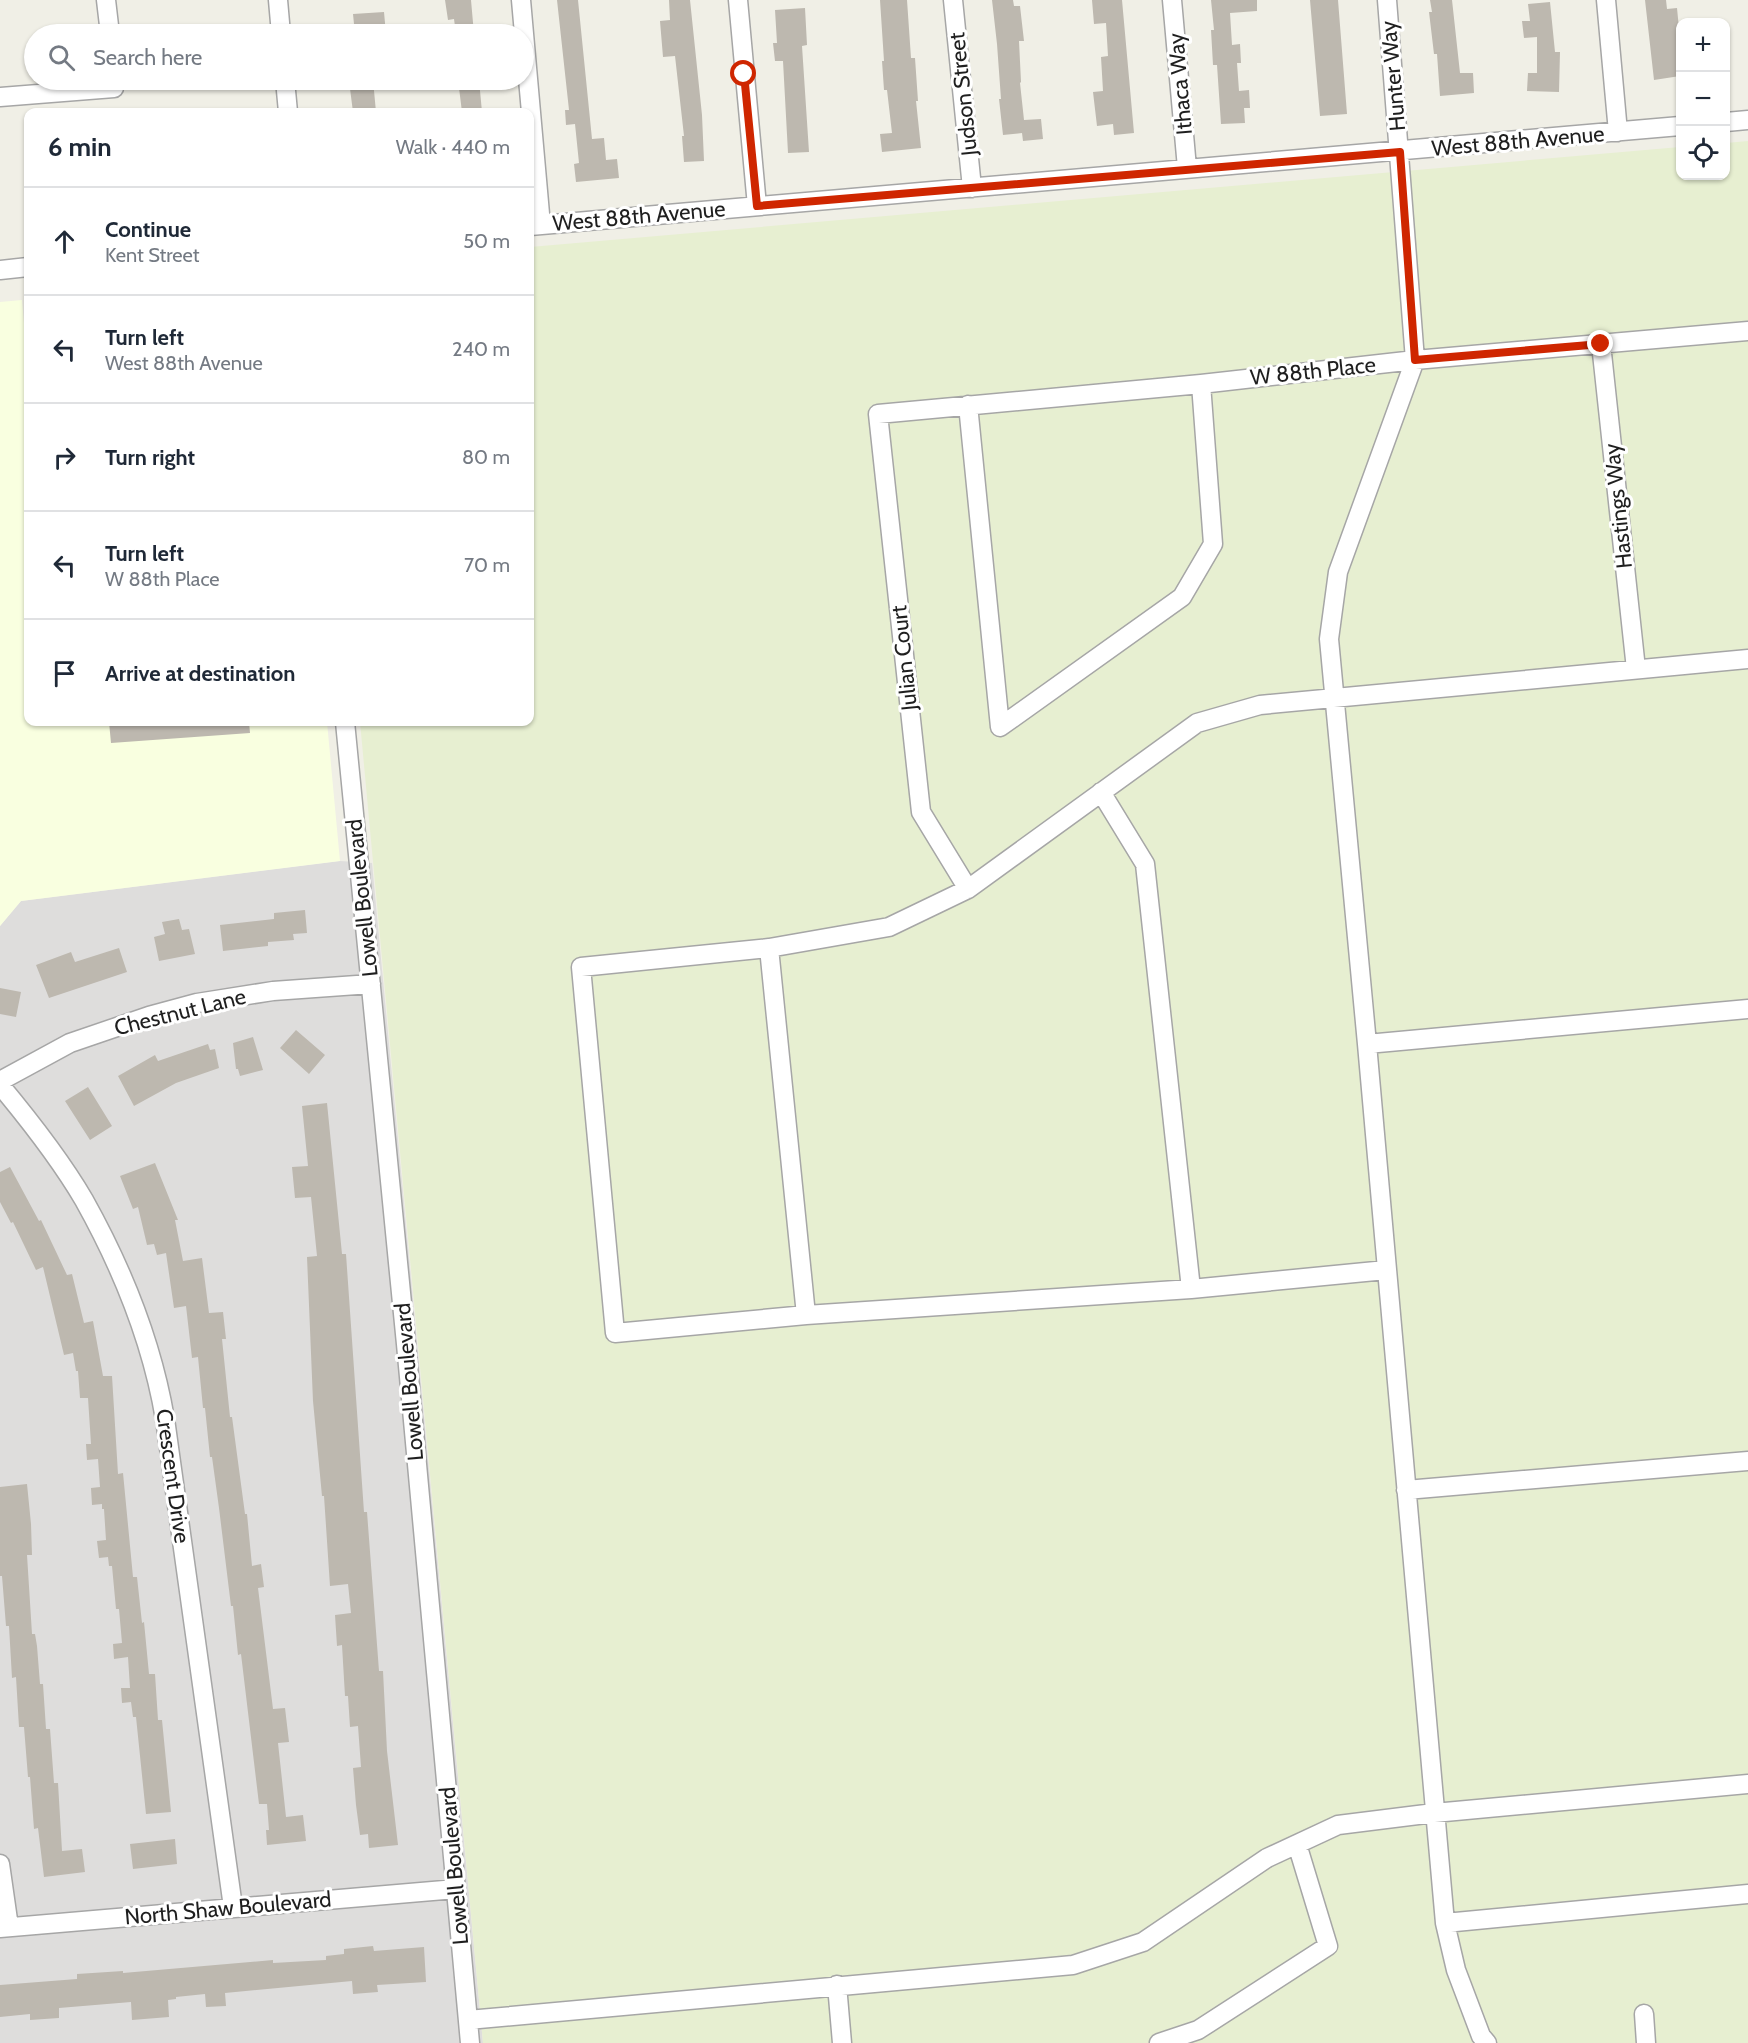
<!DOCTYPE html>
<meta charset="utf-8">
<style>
:root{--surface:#fff;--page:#f2f2f3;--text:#1f2937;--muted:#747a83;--line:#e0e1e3}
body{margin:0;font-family:Cabin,sans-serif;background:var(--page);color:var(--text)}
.controls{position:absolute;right:18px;top:18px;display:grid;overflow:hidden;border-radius:12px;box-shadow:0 2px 4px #0004}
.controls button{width:54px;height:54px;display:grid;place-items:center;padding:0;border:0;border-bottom:2px solid var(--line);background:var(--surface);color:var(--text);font:30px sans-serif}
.stop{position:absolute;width:18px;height:18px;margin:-14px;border:4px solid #cf2600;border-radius:50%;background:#fff}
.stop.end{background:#cf2600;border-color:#fff;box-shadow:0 2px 6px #0008}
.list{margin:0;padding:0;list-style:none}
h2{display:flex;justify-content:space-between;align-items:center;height:78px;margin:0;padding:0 24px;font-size:26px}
h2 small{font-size:20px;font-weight:400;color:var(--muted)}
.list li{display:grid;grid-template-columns:39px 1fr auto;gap:18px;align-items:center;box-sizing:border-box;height:108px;padding:0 24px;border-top:2px solid var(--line)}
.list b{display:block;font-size:22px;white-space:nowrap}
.list p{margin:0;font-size:20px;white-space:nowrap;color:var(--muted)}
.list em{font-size:20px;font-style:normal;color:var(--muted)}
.icon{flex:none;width:33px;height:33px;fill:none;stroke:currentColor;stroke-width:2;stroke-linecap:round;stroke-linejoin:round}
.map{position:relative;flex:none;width:1748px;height:2043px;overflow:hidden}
.search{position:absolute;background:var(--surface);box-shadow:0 2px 4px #0004;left:24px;top:24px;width:510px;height:66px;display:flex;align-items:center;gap:15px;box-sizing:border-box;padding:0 21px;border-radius:33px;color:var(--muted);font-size:22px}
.panel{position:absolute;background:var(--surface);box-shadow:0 2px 4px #0004;left:24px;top:108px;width:510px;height:618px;border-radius:12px}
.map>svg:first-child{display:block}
.residential{fill:#dedddc}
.education{fill:#f9ffe0}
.farmland{fill:#e7efd1}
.building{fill:#bdb8af}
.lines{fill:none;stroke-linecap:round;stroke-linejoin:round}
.minor-casing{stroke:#a6a6a6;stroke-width:21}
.minor{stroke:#fff;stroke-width:18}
.route{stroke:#cf2600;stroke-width:8}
.labels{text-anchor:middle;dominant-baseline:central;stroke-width:6;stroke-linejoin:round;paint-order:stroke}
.street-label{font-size:22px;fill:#1f1f1f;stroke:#fff}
</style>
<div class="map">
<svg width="1748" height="2043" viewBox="0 0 1748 2043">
<rect width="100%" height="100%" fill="#f0efe6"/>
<!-- residential -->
<path class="residential" d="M340 861 372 863 483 2043H0V926L21 901Z"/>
<!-- education -->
<path class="education" d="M22 300 28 371V722H327L340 861 21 901 0 926V302Z"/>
<!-- farmland -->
<path class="farmland" d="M1748 141V2043H483L360 722H530V247L1680 147V176H1726V143Z"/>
<!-- building -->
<path class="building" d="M445 0H471L474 34H456L454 19 448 20Z
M557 0H578L592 139 604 138 606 160 617 159 619 178 576 182 574 164 579 163 575 124 566 125 565 110H569Z
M669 0H690L702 115 704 161 684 162 682 136H684L675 56 663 57 660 21 670 20Z
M880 0H907L911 58H915L918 101H916L921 148 882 152 880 134 892 133 887 90H884L882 61H884Z
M992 0H1013L1014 6H1020L1024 41H1019L1021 82 1020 83 1024 120 1041 119 1043 139 1023 141 1022 133 1003 135 999 99H1001L997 44Z
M1092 0H1122L1134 133 1114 135 1113 124 1097 126 1093 92 1103 91 1101 57 1108 56 1106 23 1094 24Z
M1211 0H1257V11L1230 13 1232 45 1240 44 1241 63H1237L1239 91 1249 90 1250 108H1244L1245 123 1221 124 1217 65H1213L1211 30H1214Z
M1310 0H1338L1347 114 1320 116Z
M1430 0H1452L1460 73H1473L1474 93 1440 96 1437 54H1434L1429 12H1432Z
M1645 0H1666L1667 9 1677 8 1680 39V76L1654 80Z
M1550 2 1555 52H1560L1559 92 1527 91 1528 73H1537V37L1524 38 1522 21H1530L1528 4Z
M805 8 807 45 802 46 809 152 788 153 783 61H775L773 43H777L775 10Z
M384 12 386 34H355L353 14Z
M373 80 376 112H353L349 81Z
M458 80H479L482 112H462Z
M109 722H249L250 733 111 743Z
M305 910 307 933 293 934 294 940 268 942V946L223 951 220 925 274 919V913Z
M179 919 182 930 189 929 195 954 159 961 154 937 165 934 162 922Z
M119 948 127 972 49 998 36 965 71 952 75 962Z
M0 988 21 992 16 1017 0 1014Z
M296 1030 325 1055 309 1074 280 1048Z
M253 1037 263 1070 240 1076 238 1069H236L233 1043Z
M208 1044 210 1050 215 1049 219 1068 176 1083 134 1106 118 1076 155 1055 158 1061Z
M88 1087 112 1126 90 1140 65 1101Z
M327 1103 342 1254H346L364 1512H367L379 1671H383L387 1751 398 1845 369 1848 368 1834 360 1835 356 1805 353 1768 361 1767 358 1726 350 1727 348 1696H345L342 1645 337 1646 335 1615 351 1613 348 1584 330 1586 324 1496H322L313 1401 307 1257 317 1256 311 1197 295 1198 292 1167 308 1166 302 1106Z
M155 1163 178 1220H175L183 1261 202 1258 209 1313 223 1312 226 1339H222L230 1417H232L245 1514H247L252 1566 261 1564 264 1587 258 1588 273 1709 285 1708 289 1742 278 1743 286 1817 303 1815 306 1841 267 1845 266 1830H269L267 1804H259L241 1654 238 1655 233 1606H231L219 1508 212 1457H210L205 1408H203L198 1357 192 1358 186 1306 174 1308 166 1253 157 1255 154 1244 147 1245 138 1207 133 1209 120 1176Z
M10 1167 39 1221 41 1220 67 1275 72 1274 84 1323 93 1321 103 1376H112L118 1474 123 1473 133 1577H137L142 1623 144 1622 149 1674H155L158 1720H162L171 1812 146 1814 136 1717H133L131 1702 122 1703 121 1688H130L128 1657 114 1659 113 1644 122 1643 119 1609H116L112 1566H109L108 1557 99 1558 97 1541 106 1540 104 1509H102V1504L92 1505 91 1488 100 1487 98 1459 87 1460 86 1444H91L88 1398H80L78 1371H76L73 1353 64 1355 43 1267 36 1270 13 1222 11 1223 0 1202V1172Z
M27 1484 31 1524 32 1555H27L32 1634H35L37 1646 40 1684H43L46 1729H50L54 1783H58L62 1851 82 1849 85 1872 44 1877 38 1828 34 1829 30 1777H28L24 1727H19L16 1677 12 1678 9 1626H6L2 1576H0V1487Z
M175 1839 177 1864 133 1869 130 1844Z
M373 1946 374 1951 424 1947 426 1982 377 1985 378 1992 353 1994 352 1981 225 1993 226 2006 206 2007 205 1994 176 1997V1999L168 2000 169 2017 132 2020 131 2002 59 2008V2018L30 2020V2014L0 2017V1985L77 1979V1974L123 1971V1973L273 1960V1963L326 1960V1956L344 1954V1949Z"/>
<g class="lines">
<defs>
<path id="minor" d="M106 0 110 34
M278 0 281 34
M521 0 541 225
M738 0 757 206
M953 0 972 188
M1172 0 1187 168
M1606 0 1618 132
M285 80 288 112
M0 97 114 88V80
M1726 122 1748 120
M530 226 1680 126
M0 270 28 267
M1601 344 1636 669
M968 405 1000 727 1182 597 1213 544 1201 384
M345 722 406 1344 470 2043
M1101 792 1145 864 1191 1289
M968 889 921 812 878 414 1201 384 1415 360 1748 331
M769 948 889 927 968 889 1197 723 1260 705 1748 659
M1367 1044 1329 639 1338 572 1415 360 1387 0
M0 1081 70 1043 149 1016 197 1003 273 991 371 984
M0 1085C30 1121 60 1159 84 1200 122 1268 152 1342 165 1419L233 1907
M806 1315 769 948 581 967 615 1333 806 1315 1191 1289 1386 1270
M1406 1490 1748 1461
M0 1864 9 1927
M1445 1923 1748 1894
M0 1928 456 1889
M837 1985 842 2043
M1644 2014 1646 2043
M468 2020 1073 1965 1143 1942 1267 1858 1338 1825 1434 1813 1748 1784
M1159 2043 1198 2030 1328 1946 1297 1844
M1487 2043 1481 2036 1456 1970 1445 1923 1367 1044 1748 1009"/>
</defs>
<!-- minor casing -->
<use href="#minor" class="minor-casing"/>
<!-- minor -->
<use href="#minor" class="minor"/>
</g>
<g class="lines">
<!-- route -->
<path class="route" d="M744 74 757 206 1400 152 1415 360 1601 344"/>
</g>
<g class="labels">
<!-- street labels -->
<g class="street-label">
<text transform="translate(1393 76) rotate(-95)">Hunter Way</text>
<text transform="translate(1180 84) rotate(-95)">Ithaca Way</text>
<text transform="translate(963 94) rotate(-96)">Judson Street</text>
<text transform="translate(1518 141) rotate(-5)">West 88th Avenue</text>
<text transform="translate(639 216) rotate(-5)">West 88th Avenue</text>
<text transform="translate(1313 371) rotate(-6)">W 88th Place</text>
<text transform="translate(1618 506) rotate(-96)">Hastings Way</text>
<text transform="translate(904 658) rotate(-96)">Julian Court</text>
<text transform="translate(362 898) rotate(-96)">Lowell Boulevard</text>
<text transform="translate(180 1012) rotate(-14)">Chestnut Lane</text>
<text transform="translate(409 1382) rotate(-95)">Lowell Boulevard</text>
<text transform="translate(173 1476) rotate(82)">Crescent Drive</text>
<text transform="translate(454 1866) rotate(-95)">Lowell Boulevard</text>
<text transform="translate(228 1908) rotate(-5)">North Shaw Boulevard</text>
</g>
</g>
</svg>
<div class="controls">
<button>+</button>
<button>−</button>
<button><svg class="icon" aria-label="locate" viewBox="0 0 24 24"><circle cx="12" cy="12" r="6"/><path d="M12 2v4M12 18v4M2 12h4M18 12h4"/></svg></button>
</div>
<div class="stop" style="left:744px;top:74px"></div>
<div class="stop end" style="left:1601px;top:344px"></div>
<div class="search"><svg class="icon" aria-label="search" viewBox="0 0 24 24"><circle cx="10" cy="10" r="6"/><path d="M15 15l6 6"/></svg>Search here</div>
<section class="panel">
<h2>6 min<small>Walk · 440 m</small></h2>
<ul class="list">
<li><svg class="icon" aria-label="ahead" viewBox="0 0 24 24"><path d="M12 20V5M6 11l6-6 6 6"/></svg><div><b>Continue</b><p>Kent Street</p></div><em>50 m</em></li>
<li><svg class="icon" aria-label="left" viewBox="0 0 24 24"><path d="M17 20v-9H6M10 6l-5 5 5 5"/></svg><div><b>Turn left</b><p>West 88th Avenue</p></div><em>240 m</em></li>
<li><svg class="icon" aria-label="right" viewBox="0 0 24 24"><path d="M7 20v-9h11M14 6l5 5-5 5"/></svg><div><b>Turn right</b></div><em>80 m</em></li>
<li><svg class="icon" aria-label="left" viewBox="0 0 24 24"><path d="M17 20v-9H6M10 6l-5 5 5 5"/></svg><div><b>Turn left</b><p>W 88th Place</p></div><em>70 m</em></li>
<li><svg class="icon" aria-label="arrive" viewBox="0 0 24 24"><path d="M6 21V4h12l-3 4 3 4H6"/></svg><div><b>Arrive at destination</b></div></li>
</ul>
</section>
</div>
